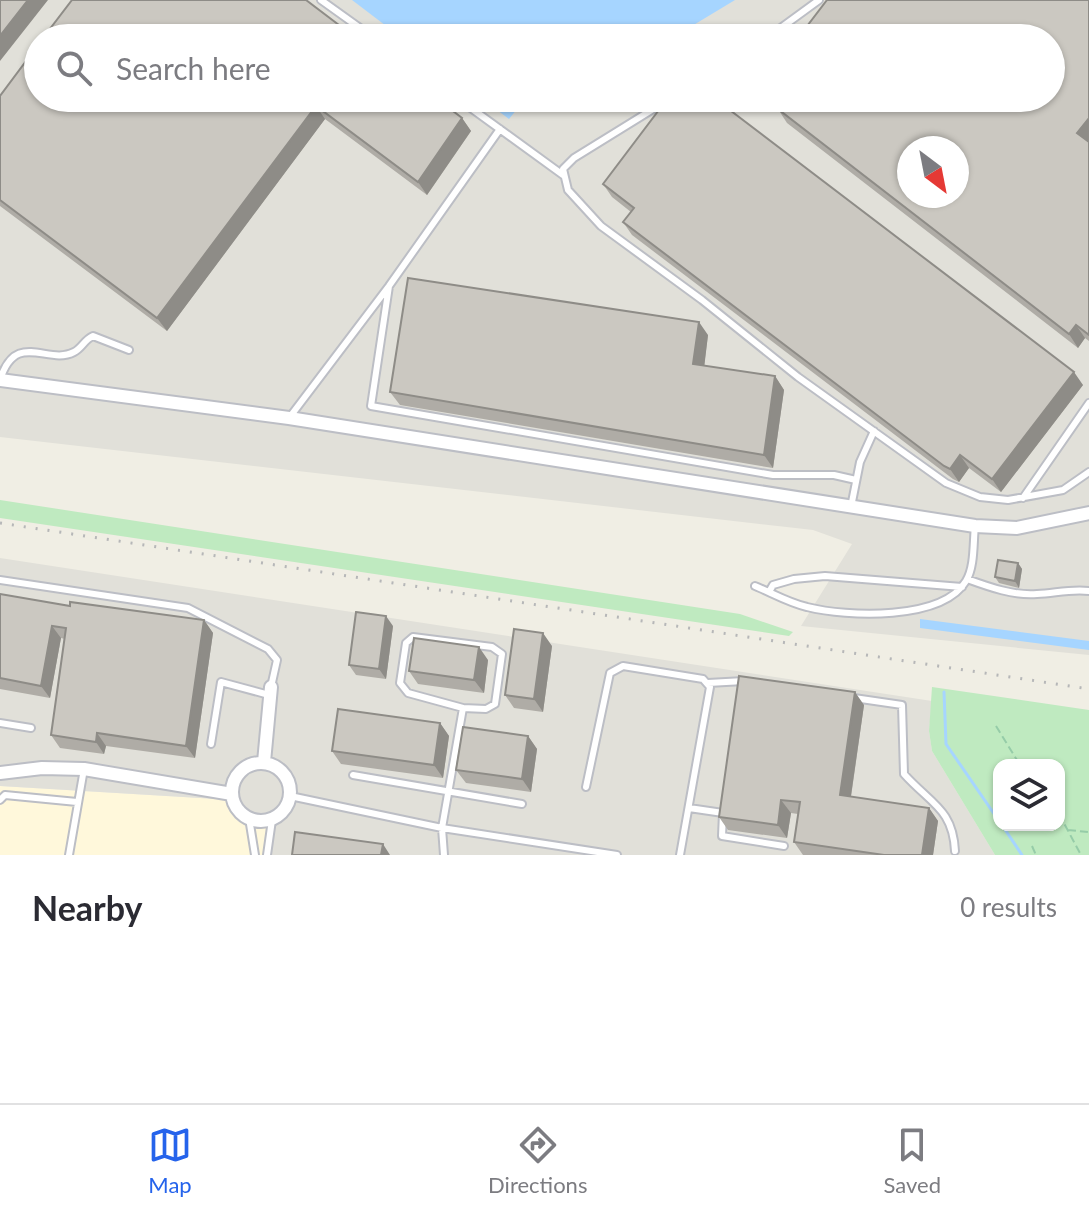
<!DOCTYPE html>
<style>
:root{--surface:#fff;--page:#f7f7f7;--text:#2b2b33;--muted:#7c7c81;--line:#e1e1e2;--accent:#2563eb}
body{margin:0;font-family:Lato,sans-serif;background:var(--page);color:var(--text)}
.controls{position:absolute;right:24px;bottom:24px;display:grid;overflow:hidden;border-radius:16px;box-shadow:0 2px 6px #0004}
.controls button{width:72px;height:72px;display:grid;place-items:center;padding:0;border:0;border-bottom:2px solid var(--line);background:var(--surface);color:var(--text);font:40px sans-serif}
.compass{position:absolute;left:897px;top:136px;width:72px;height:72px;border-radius:50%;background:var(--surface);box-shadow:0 2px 6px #0004;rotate:148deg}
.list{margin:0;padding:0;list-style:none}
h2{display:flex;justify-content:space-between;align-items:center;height:104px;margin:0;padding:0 32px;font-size:34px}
h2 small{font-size:26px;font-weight:400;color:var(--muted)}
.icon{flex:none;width:44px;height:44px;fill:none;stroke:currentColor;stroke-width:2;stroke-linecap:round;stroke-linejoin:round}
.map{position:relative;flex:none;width:1089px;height:855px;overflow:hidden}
.search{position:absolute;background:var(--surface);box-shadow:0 2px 6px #0004;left:24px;right:24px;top:24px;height:88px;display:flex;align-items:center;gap:20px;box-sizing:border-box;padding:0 28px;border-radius:44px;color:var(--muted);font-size:30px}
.sheet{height:248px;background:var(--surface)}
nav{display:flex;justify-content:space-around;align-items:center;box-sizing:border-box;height:112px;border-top:2px solid var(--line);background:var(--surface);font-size:22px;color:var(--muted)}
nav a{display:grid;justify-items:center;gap:4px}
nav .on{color:var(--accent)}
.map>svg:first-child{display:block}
.commercial{fill:#fff8db}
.industrial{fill:#e1e0d9;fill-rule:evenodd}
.green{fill:#bfeac0;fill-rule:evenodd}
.water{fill:#a6d5ff}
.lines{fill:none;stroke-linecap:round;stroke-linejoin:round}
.stream{stroke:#a6d5ff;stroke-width:3}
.service-casing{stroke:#bcbec5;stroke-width:10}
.minor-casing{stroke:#bcbec5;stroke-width:16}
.path{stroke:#96cca8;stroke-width:2;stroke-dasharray:8 4;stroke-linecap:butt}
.service{stroke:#fff;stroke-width:6}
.minor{stroke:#fff;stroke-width:12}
.rail{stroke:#b6b7b8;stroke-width:3;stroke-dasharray:2 10;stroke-linecap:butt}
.wall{fill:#afaca6}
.shaded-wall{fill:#8e8c87}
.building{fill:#cbc8c1;stroke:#8e8c87;stroke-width:2;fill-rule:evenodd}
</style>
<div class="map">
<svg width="1089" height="855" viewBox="0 0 1089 855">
<rect width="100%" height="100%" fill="#f0eee4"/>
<!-- commercial -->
<path class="commercial" d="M0 786 233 800 256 825 275 830 271 855H0Z"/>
<!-- industrial -->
<path class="industrial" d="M0 0H1089V655L801 626 852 544 813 530 0 437ZM38 38H1051V98H38ZM909 148H957V196H909Z
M0 558 932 701 929 731 932 751 995 855H271L275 830 256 825 233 800 0 786Z"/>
<!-- green -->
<path class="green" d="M0 500 740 614 793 632 789 636 0 518Z
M932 687 1089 710V855H995L932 751 929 731ZM999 765H1059V825H999Z"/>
<!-- water -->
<path class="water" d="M352 0H735L672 38H402Z
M481 98H526L509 119Z
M920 619 1089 641V650L920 628Z"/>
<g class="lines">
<!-- stream -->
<path class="stream" d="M944 692 946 744 999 821
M1002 825 1022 855"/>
<defs>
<path id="service" d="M321 0 374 38
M767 38 819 0
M457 98 563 175
M671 98 574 158 563 169 568 190 601 226 702 300 798 377 946 483 980 497 1008 500 1063 490 1089 472
M389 286 371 406 773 475H834L856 480
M0 380C16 329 48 366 74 352 82 348 84 340 93 336L129 350
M289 418 389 286 500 129
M1023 498 1089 403
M851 507 860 462 874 431
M967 579C989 587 1014 596 1037 594 1056 593 1070 589 1089 591
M0 580 188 608 268 649 277 660 271 687
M755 586C772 593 789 603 807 607 847 617 942 621 966 581 975 566 973 543 975 526
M769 592 773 585 794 579 825 576 962 587
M708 683 744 681
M854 698 902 705 904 774C931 804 953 809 955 851
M0 723 31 728
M211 744 221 682 269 695
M353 775 522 804
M586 787 610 673 623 666 703 679 710 687 680 855
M290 796 442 828 617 855
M0 800 5 795 77 802
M689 808 723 813 722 836 784 846
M249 818 255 855
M69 855 84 769
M267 855 272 820
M444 855 442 828 463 708 486 709 495 704 502 654 492 647 413 637 406 643 400 683 408 693 463 708"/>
<path id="minor" d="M0 380 289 418 975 526 1017 528 1089 513
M264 762 271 687
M232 792a29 29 0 1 1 58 0a29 29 0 1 1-58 0Z
M0 773 42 768 84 769 232 794"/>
</defs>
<!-- service casing -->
<use href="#service" class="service-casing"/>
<!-- minor casing -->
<use href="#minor" class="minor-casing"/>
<!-- path -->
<path class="path" d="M996 726 1020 765
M1059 814 1081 855
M1068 830 1089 832
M1032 846 1036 855"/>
<!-- service -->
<use href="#service" class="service"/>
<!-- minor -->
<use href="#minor" class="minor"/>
<!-- rail -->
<path class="rail" d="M0 523 1089 689"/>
</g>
<!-- wall -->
<path class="wall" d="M1089 0V341L1085 338 1078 348 787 123 778 109 783 104 775 98H1051Z
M0 96 436 98 462 118 471 131 427 195 325 119 167 331 0 206Z
M603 184 1083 385 1001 492 969 468 959 482 953 479 632 235 623 222 631 212 612 197Z
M708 335 704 366 775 376 784 390 773 468 400 405 390 392Z
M1018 563 1022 569 1019 588 999 583 995 577Z
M0 594 70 606 204 620 213 633 195 758 106 746 104 754 60 748 51 735 65 639 61 638 50 698 0 689Z
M393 626 386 679 356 675 349 665Z
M552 646 543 712 514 708 505 695Z
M488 660 484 693 418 684 409 671Z
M864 705 851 797 929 808 938 821 933 855H803L794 842 798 814 791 813 787 838 728 830 719 817Z
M440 723 449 736 443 778 341 764 332 751Z
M528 736 537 749 531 792 466 783 456 770Z"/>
<!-- shaded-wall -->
<path class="shaded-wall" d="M28 0H48L0 61V36Z
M316 106 325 119 167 331 157 318Z
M462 118 471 131 427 195 418 182Z
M1089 118V143L1077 133Z
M699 322 708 335 703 377 693 364Z
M1076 325 1085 338 1078 348 1069 334Z
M1074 372 1083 385 1001 492 992 479Z
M775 376 784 390 773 468 764 455Z
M960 455 969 468 959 482 950 469Z
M1018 563 1022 569 1019 588 1015 581Z
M386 616 393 626 386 679 379 669Z
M204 620 213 633 195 758 186 746Z
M52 626 61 638 50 698 41 686Z
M543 633 552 646 543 712 534 699Z
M479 647 488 660 484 693 474 680Z
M855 692 864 705 849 809 840 795Z
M440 723 449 736 443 778 434 765Z
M97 733 106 746 104 754 96 742Z
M528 736 537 749 531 792 522 779Z
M781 800 791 813 787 838 778 825Z
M929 808 938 821 933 855H922Z
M383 844 390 855H381Z"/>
<!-- building -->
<path class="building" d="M0 0H28L0 36Z
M72 0H306L356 38H43Z
M827 0H1089V118L1077 133 1089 142V335L1076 325 1069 334 778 109 786 100 783 98H1051V38H798ZM909 148H957V196H909Z
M38 45V98H436L462 118 418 182 316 106 157 318 0 200V96Z
M668 98H714L1074 372 992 479 960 455 950 469 944 466 623 222 634 208 603 184Z
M408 278 699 322 693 364 775 376 764 455 390 392Z
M998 560 1018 563 1015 581 995 577Z
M0 594 70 606V602L204 620 186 746 97 733 96 742 51 735 66 628 52 626 41 686 0 678Z
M356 612 386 616 379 669 349 665Z
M514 629 543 633 534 699 505 695Z
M414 638 479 647 474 680 409 671Z
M739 676 855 692 840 795 929 808 922 855H884L794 842 800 802 781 800 778 825 719 817Z
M338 709 440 723 434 765 332 751Z
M463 727 528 736 522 779 456 770Z
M295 832 383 844 381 855H292Z"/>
</svg>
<div class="controls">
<button><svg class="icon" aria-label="layers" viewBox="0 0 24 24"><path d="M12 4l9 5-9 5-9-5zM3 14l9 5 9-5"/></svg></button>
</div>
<svg class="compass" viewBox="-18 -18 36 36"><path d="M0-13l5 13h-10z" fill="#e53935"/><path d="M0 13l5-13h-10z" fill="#7c7c81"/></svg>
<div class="search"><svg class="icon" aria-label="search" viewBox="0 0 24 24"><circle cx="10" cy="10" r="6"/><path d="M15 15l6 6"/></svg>Search here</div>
</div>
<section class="sheet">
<h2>Nearby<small>0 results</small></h2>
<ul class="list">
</ul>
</section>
<nav>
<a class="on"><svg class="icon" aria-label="map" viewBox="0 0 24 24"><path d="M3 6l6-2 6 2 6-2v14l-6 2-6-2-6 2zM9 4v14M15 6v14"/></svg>Map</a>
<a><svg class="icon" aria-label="directions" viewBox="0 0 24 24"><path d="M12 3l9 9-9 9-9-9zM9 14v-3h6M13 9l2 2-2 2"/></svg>Directions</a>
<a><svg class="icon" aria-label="saved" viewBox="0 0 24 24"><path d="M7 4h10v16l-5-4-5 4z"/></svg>Saved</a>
</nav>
